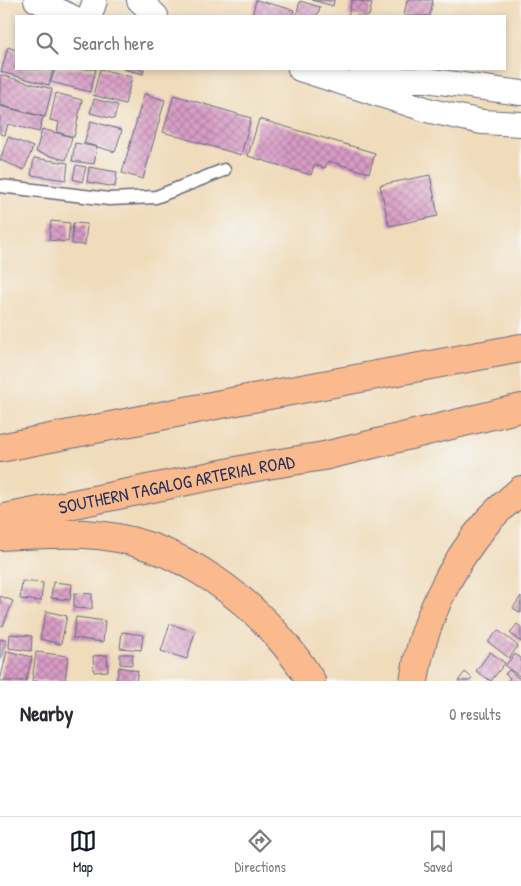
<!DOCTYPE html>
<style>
:root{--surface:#fff;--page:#f2f2f3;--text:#2b2b33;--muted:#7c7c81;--line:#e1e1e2;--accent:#111827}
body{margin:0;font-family:"Patrick Hand",sans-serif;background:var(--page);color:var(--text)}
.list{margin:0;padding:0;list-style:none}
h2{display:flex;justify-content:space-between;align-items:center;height:65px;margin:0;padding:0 20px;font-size:21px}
h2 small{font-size:16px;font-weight:400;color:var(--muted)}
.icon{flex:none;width:28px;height:28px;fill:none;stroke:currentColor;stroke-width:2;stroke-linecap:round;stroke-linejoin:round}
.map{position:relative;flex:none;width:521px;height:681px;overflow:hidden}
.search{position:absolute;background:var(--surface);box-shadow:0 2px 8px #0003;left:15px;right:15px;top:15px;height:55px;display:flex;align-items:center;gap:12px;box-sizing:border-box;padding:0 18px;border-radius:0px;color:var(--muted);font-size:19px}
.sheet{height:135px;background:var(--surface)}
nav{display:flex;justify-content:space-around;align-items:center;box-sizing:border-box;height:70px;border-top:1px solid var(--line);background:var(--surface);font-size:14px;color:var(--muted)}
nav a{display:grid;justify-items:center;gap:2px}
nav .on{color:var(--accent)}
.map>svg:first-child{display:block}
.building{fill:url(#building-cross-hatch)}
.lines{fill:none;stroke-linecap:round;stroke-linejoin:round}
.service-casing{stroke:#666b7e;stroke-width:15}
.minor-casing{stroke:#666b7e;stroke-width:26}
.motorway-casing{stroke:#666b7e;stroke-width:30}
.service{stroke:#fff;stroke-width:12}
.minor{stroke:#fff;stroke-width:24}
.motorway{stroke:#fbba8d;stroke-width:28}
.labels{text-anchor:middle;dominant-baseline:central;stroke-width:4;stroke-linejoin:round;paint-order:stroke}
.street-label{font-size:18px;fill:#1b2f5e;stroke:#f6f6f2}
</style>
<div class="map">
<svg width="521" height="681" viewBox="0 0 521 681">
<defs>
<pattern id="building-cross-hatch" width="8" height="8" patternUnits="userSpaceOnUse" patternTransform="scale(1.25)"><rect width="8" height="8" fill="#d99cc5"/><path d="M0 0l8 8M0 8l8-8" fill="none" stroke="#af80a3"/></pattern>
</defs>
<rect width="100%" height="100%" fill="#f6f6f2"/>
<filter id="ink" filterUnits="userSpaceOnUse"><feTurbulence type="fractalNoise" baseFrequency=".02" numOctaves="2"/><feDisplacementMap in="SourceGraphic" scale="10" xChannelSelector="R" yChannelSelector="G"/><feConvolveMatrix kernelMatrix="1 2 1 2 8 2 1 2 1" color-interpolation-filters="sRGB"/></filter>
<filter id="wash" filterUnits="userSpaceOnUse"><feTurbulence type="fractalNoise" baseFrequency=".0096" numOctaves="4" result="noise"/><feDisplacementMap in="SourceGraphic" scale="20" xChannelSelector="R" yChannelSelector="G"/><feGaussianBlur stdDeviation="1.12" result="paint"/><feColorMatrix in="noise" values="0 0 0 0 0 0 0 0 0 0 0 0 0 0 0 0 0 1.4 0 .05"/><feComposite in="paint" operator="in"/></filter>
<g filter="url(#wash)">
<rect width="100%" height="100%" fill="#f0dbba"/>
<g id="blocks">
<!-- building -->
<path class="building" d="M256 0 294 10 292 16H252Z
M312 0H334L333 6Z
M352 0 372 3 369 16H348Z
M407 0H433L430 16H404Z
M300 1 320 7 317 16H296Z
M8 47 16 50V69H53L49 85 1 72Z
M55 69H96L90 92 51 82Z
M100 69 132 77 125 104 93 95Z
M123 69H144L143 74Z
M0 75 52 89 45 117 0 105Z
M56 93 82 100 74 137 57 132 59 122 50 120Z
M144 94 165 100 143 179 122 173Z
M174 95 251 118 241 155 163 132Z
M94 99 118 105 114 119 90 113Z
M0 106 43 117 39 132 8 124 5 135 0 134Z
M259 119 375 153 369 173 328 161 325 168 314 165 311 175 248 156Z
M91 121 122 130 115 152 84 143Z
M42 129 72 137 66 160 36 152Z
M8 137 33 147 24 170 0 160Z
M75 143 97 147 94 164 72 161Z
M34 158 68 163 66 180 31 175Z
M76 165 86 167 82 182 73 179Z
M89 167 117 172 115 187 87 182Z
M430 175 438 216 389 226 380 185Z
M51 221 70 223 68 242 49 240Z
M73 223 87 224 85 245 72 244Z
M22 581 43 583 41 601 20 599Z
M53 582 72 584 70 600 51 598Z
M74 593 92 594V609L74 608Z
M0 596 13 601 3 626 0 625Z
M521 596V613L513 608Z
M46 611 67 616 61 644 40 639Z
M76 617 105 621 103 642 73 638Z
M170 624 195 632 187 659 161 651Z
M517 624 521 627V642L510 633Z
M498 630 518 646 509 658 488 642Z
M122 632 143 635 141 650 120 648Z
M10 634 32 636 31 651 9 648Z
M0 639 7 641 0 661Z
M7 651 32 657 26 681H0Z
M36 652 68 656 65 681H32Z
M490 652 505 663 491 681 476 671Z
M120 654H133L132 665 120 664Z
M515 654 521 658V677L505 666Z
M107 655 108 671 94 672 93 656Z
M119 667 138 671 136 681H116Z
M509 670 520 679 519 681H507L510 678 505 674Z
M465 672 472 678 470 681H458Z"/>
</g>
</g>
<g filter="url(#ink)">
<use href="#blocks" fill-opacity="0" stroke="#666b7e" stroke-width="1"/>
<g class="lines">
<defs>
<path id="service" d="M0 186 109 199 156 197 224 170"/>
<path id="minor" d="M36 0 70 16
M139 0 156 16
M90 16 95 0
M300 69 431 111 482 122 521 124
M359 80H426L521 93"/>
<g id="motorway">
<path d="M0 448 221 404 521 348"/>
<path id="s1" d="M0 519 261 466 324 456 521 408"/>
<path d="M0 536C28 535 56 533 84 534 178 538 263 604 311 681"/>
<path d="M414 681C422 623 450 566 487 522 497 510 510 500 521 490"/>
</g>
</defs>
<!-- service casing -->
<use href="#service" class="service-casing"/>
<!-- minor casing -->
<use href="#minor" class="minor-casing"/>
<!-- motorway casing -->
<use href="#motorway" class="motorway-casing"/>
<!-- service -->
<use href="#service" class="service"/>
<!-- minor -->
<use href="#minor" class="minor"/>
<!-- motorway -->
<use href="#motorway" class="motorway"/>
</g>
</g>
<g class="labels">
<!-- street labels -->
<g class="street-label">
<text stroke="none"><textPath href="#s1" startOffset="180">SOUTHERN TAGALOG ARTERIAL ROAD</textPath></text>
</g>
</g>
</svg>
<div class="search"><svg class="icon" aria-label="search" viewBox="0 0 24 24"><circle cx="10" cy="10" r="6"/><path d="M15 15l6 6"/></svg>Search here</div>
</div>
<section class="sheet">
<h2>Nearby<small>0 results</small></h2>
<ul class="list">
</ul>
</section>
<nav>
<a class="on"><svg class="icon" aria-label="map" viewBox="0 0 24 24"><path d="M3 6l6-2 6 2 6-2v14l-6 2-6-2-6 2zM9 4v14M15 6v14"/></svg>Map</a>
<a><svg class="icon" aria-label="directions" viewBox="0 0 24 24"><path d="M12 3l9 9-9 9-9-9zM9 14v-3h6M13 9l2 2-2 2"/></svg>Directions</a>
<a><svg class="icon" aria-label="saved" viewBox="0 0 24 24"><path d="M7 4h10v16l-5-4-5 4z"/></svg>Saved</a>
</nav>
